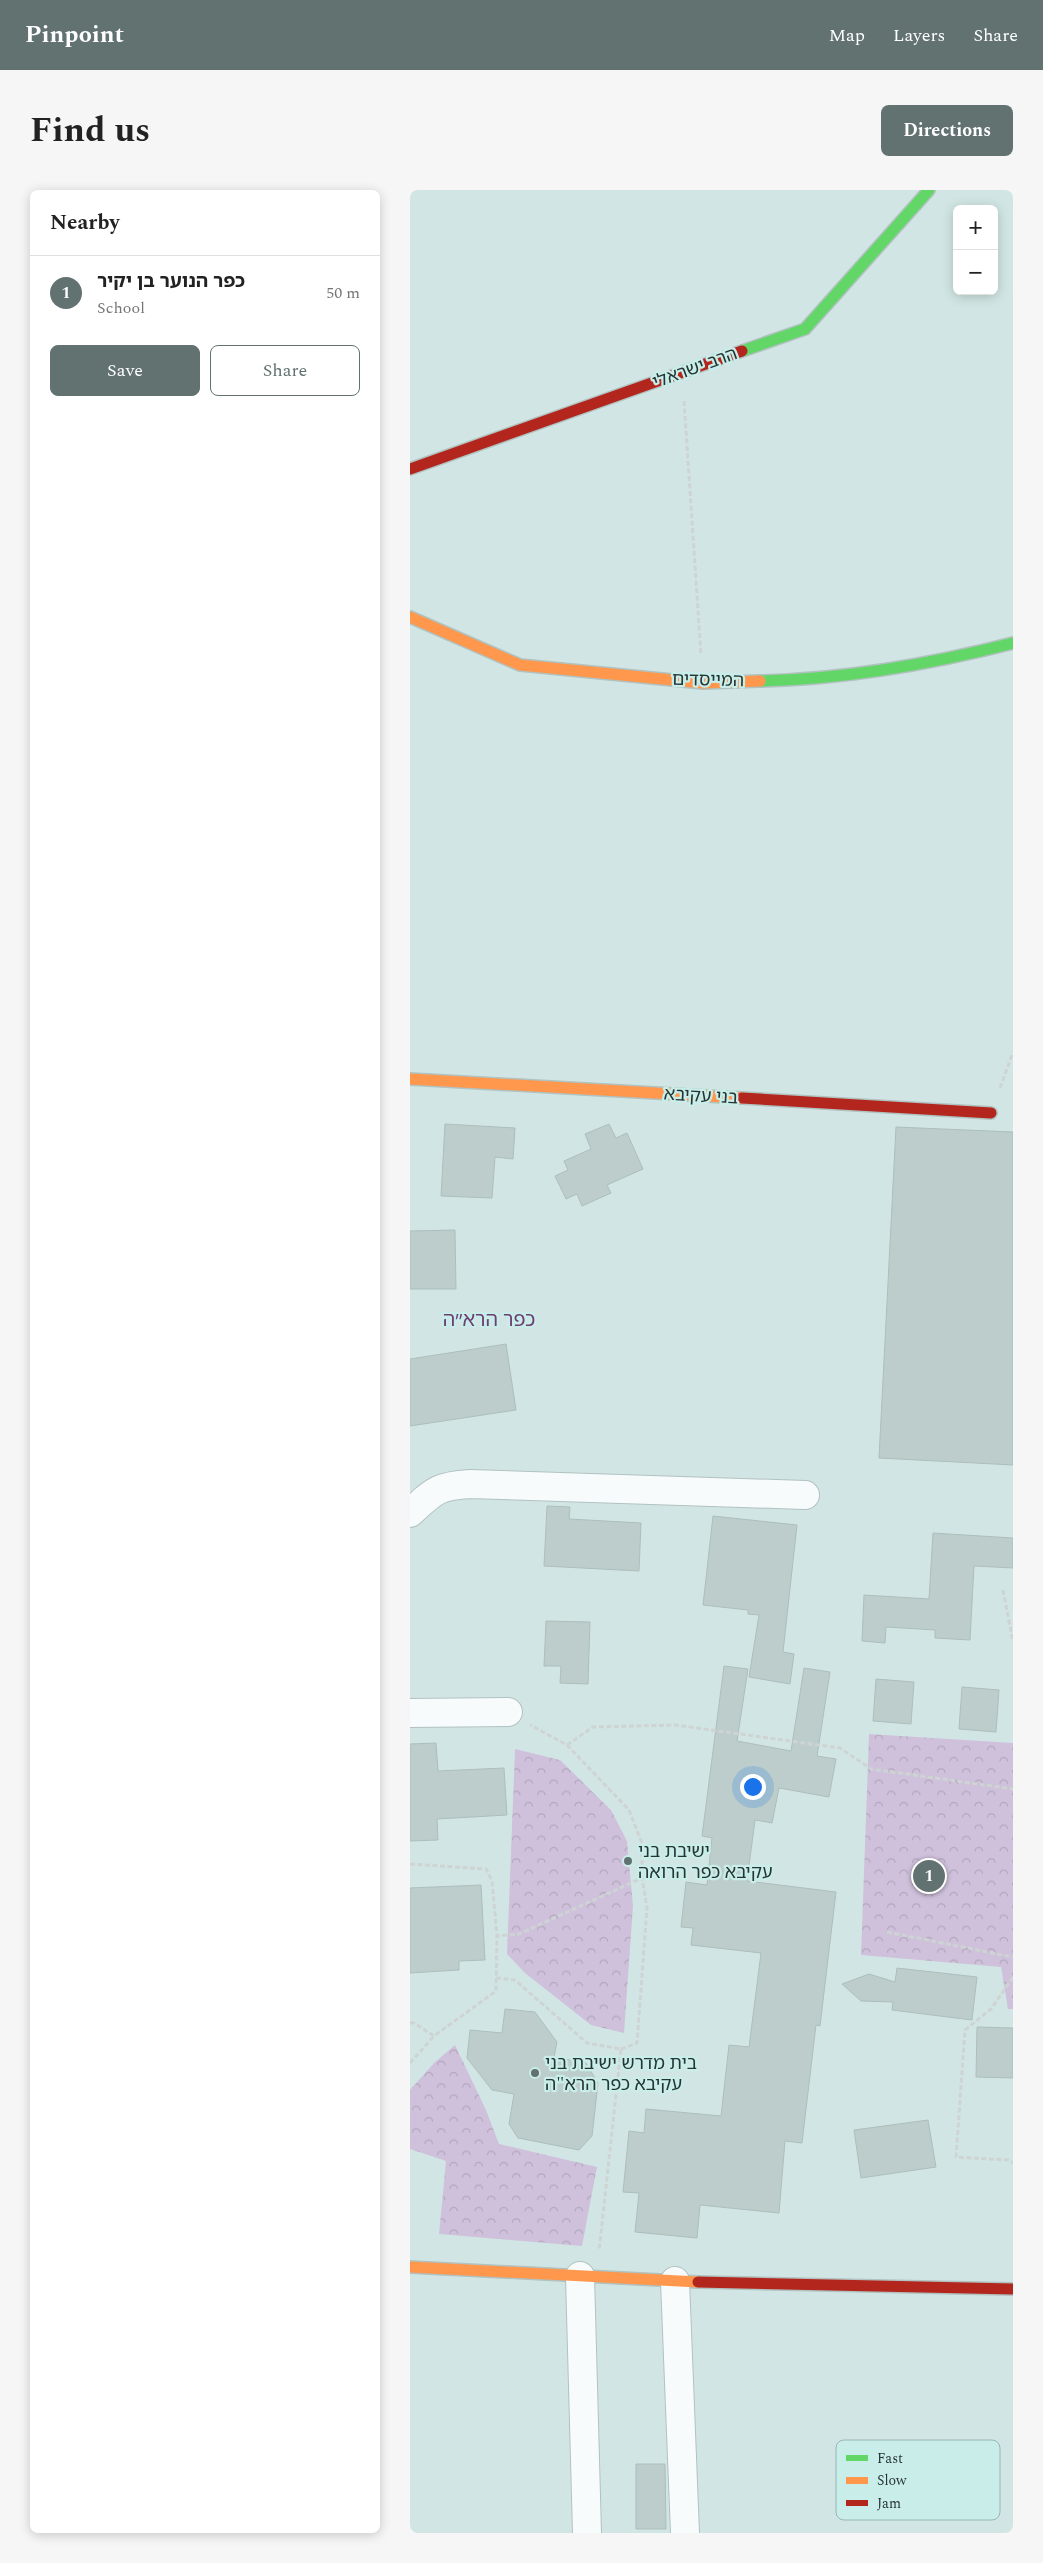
<!DOCTYPE html>
<meta charset="utf-8">
<style>
:root{--surface:#fff;--page:#f6f6f6;--text:#222;--muted:#767676;--line:#e0e0e0;--accent:#627271}
body{margin:0;font-family:Spectral,"Noto Sans Hebrew",serif;background:var(--page);color:var(--text)}
.controls{position:absolute;right:15px;top:15px;display:grid;overflow:hidden;border-radius:8px;box-shadow:0 2px 12px #0003}
.controls button{width:45px;height:45px;display:grid;place-items:center;padding:0;border:0;border-bottom:1px solid var(--line);background:var(--surface);color:var(--text);font:25px sans-serif}
.you{position:absolute;left:342px;top:1596px;width:18px;height:18px;margin:-12px;border:4px solid #fff;border-radius:50%;background:#1a73e8;box-shadow:0 0 0 8px #1a73e833}
.badge{display:grid;place-items:center;width:32px;height:32px;border-radius:50%;background:var(--accent);color:#fff;font-size:16px;font-weight:700}
.pin{position:absolute;translate:-50% -50%;border:2px solid #fff;box-shadow:0 1px 5px #0006}
.list{margin:0;padding:0;list-style:none}
h2{display:flex;justify-content:space-between;align-items:center;height:65px;margin:0;padding:0 20px;font-size:21px}
h2 small{font-size:16px;font-weight:400;color:var(--muted)}
.list li{display:grid;grid-template-columns:32px 1fr auto;gap:15px;align-items:center;box-sizing:border-box;height:75px;padding:0 20px;border-top:1px solid var(--line)}
.list b{display:block;font-size:19px;white-space:nowrap}
.list p{margin:0;font-size:16px;white-space:nowrap;color:var(--muted)}
.list em{font-size:16px;font-style:normal;color:var(--muted)}
.actions{display:flex;gap:10px;padding:15px 20px}
.actions a{flex:1;padding:11px 0;border:1px solid var(--accent);border-radius:8px;text-align:center;font-size:18px;color:var(--accent)}
.actions .main{background:var(--accent);color:#fff}
.map{position:relative;flex:none;width:603px;height:2343px;overflow:hidden;border-radius:8px}
header{display:flex;align-items:center;gap:30px;box-sizing:border-box;height:70px;padding:0 25px;background:var(--accent);color:#fff}
header strong{font-size:24px}
nav{display:flex;gap:28px;margin-inline-start:auto;font-size:18px}
.intro{display:flex;align-items:center;justify-content:space-between;box-sizing:border-box;height:120px;padding:0 30px}
h1{margin:0;font-size:35px}
.button{padding:12px 22px;border-radius:8px;background:var(--accent);color:#fff;font-size:18px;font-weight:700}
main{display:flex;gap:30px;padding:0 30px}
aside{flex:1;background:var(--surface);border-radius:8px;box-shadow:0 2px 12px #0003}
.map>svg:first-child{display:block}
.park{fill:url(#park-crowns)}
.building{fill:#bccdcb;stroke:#adbebc}
.lines{fill:none;stroke-linecap:round;stroke-linejoin:round}
.street-casing{stroke:#b1c2c0;stroke-width:30}
.fast-casing{stroke:#b1c2c0;stroke-width:14}
.slow-casing{stroke:#b1c2c0;stroke-width:14}
.jam-casing{stroke:#b1c2c0;stroke-width:14}
.path{stroke:#ced4d3;stroke-width:3;stroke-dasharray:5 2.5;stroke-linecap:butt}
.street{stroke:#f8fbfb;stroke-width:28}
.fast{stroke:#63d668;stroke-width:11}
.slow{stroke:#ff974d;stroke-width:11}
.jam{stroke:#b3261e;stroke-width:11}
.poi-dot{fill:#627271;stroke:#c9eeea;stroke-width:2}
.labels{text-anchor:middle;dominant-baseline:central;stroke-width:4.5;stroke-linejoin:round;paint-order:stroke}
.street-label{font-size:18px;fill:#263433;stroke:#c9eeea}
.poi-label{font-size:18px;fill:#263433;stroke:#c9eeea;text-anchor:start}
.quarter-label{font-size:20px;fill:#6d3e72;stroke:#c9eeea}
.key{fill:#c9eeea;stroke:#98b6b3;stroke-width:1}
.key-label{font-size:14px;fill:#263433}
</style>
<header>
<strong>Pinpoint</strong>
<nav><a>Map</a><a>Layers</a><a>Share</a></nav>
</header>
<div class="intro"><h1>Find us</h1><a class="button">Directions</a></div>
<main>
<aside>
<h2>Nearby<small></small></h2>
<ul class="list">
<li><span class="badge">1</span><div><b>כפר הנוער בן יקיר</b><p>School</p></div><em>50 m</em></li>
</ul>
<div class="actions"><a class="main">Save</a><a>Share</a></div>
</aside>
<div class="map">
<svg width="603" height="2343" viewBox="0 0 603 2343">
<defs>
<pattern id="park-crowns" width="20" height="18" patternUnits="userSpaceOnUse" patternTransform="scale(1.25)"><rect width="20" height="18" fill="#cfc1db"/><path d="M2 6a3 3 0 1 1 6 0M12 15a3 3 0 1 1 6 0" fill="none" stroke="#b2a6bc"/></pattern>
</defs>
<rect width="100%" height="100%" fill="#d1e6e4"/>
<!-- park -->
<path class="park" d="M459 1544 603 1553V1819H598L591 1777 451 1765Z
M105 1559 150 1570 201 1620 217 1651 223 1716 214 1843 181 1835 115 1783 97 1764Z
M45 1855 76 1920 89 1954 187 1977 172 2056 29 2044 36 1971 0 1959V1900L25 1872Z"/>
<!-- building -->
<path class="building" d="M35 934 105 938 103 969 85 967 82 1008 31 1006Z
M199 934 206 948 217 943 233 979 197 995 201 1003 172 1016 167 1004 156 1009 145 986 158 980 154 971 181 959 175 944Z
M486 937 603 942V1275L469 1268Z
M45 1040 46 1099H0V1041Z
M96 1154 106 1220 0 1236V1169Z
M137 1316 160 1317 159 1329 231 1333 229 1381 134 1376Z
M303 1326 387 1335 373 1462 384 1464 380 1494 339 1487 349 1425 338 1424V1420L293 1415Z
M523 1343 603 1348V1378L564 1376 560 1450 525 1448V1440L476 1437 475 1453 452 1451 454 1405 519 1409Z
M136 1431 180 1432 178 1494 150 1493 151 1476H134Z
M314 1476 338 1479 327 1551 381 1561 394 1478 420 1482 407 1566 426 1569 419 1607 369 1598 362 1633 345 1630 337 1691 426 1702 410 1836 406 1835 392 1953 375 1951 369 2023 290 2015 287 2048 225 2042 229 2003 213 2002 219 1941 234 1943 236 1919 311 1926 319 1855 339 1857 351 1763 281 1755 283 1738 271 1737 276 1692 297 1695 302 1648 292 1646Z
M466 1489 504 1492 501 1534 463 1531Z
M552 1497 589 1500 586 1542 549 1539Z
M26 1553 28 1581 94 1578 97 1625 27 1629 28 1650 0 1651V1554Z
M71 1695 75 1770 49 1771V1780L0 1783V1698Z
M487 1778 567 1787 562 1830 482 1820 483 1812 451 1811 432 1794 459 1784 485 1792Z
M95 1819 125 1822 147 1852 144 1867 176 1873 188 1893 182 1946 169 1960 108 1948 99 1934 104 1904 82 1900 57 1868 60 1840 92 1843Z
M567 1837 603 1838V1888L566 1887Z
M518 1930 526 1977 451 1988 444 1940Z
M226 2274H255L256 2339H226Z"/>
<g class="lines">
<defs>
<path id="street" d="M0 1323C24 1301 27 1296 60 1294L395 1305
M0 1523 98 1522
M170 2086 177 2343
M265 2091 275 2343"/>
<path id="fast" d="M332 161 395 139 519 0
M350 491C434 489 521 474 603 453"/>
<path id="slow" d="M0 427 110 475 293 493 350 491
M0 889 332 908
M0 2077 288 2092"/>
<path id="jam" d="M0 279 332 161
M332 908 581 923
M288 2092 603 2099"/>
</defs>
<!-- street casing -->
<use href="#street" class="street-casing"/>
<!-- fast casing -->
<use href="#fast" class="fast-casing"/>
<!-- slow casing -->
<use href="#slow" class="slow-casing"/>
<!-- jam casing -->
<use href="#jam" class="jam-casing"/>
<!-- path -->
<path class="path" d="M274 211 291 465
M590 898 603 862
M593 1400 603 1452
M157 1555 183 1537 266 1535 430 1558 461 1579 603 1599
M0 1674 76 1679 82 1691 87 1746 109 1744 232 1688V1653L219 1620 157 1555 120 1535
M477 1742 603 1767
M603 1787 581 1819 555 1840 546 1967 598 1970 603 1973
M86 1788 105 1790 177 1853 211 1859 189 2061
M0 1833H4L24 1846 86 1801 87 1746
M211 1859 227 1853 237 1718 232 1688
M0 1873 24 1846"/>
<!-- street -->
<use href="#street" class="street"/>
<!-- fast -->
<use href="#fast" class="fast"/>
<!-- slow -->
<use href="#slow" class="slow"/>
<!-- jam -->
<use href="#jam" class="jam"/>
</g>
<!-- markers -->
<g class="poi-dot">
<circle cx="218" cy="1671" r="5"/>
<circle cx="125" cy="1883" r="5"/>
</g>
<g class="labels">
<!-- street labels -->
<g class="street-label">
<text transform="translate(285 178) rotate(-20)">הרב ישראלי</text>
<text transform="translate(298 490) rotate(1)">המייסדים</text>
<text transform="translate(291 906) rotate(3)">בני עקיבא</text>
</g>
<!-- poi labels -->
<g class="poi-label">
<text x="228" y="1661">ישיבת בני<tspan x="228" dy="21">עקיבא כפר הרואה</tspan></text>
<text x="135" y="1873">בית מדרש ישיבת בני<tspan x="135" dy="21">עקיבא כפר הרא"ה</tspan></text>
</g>
<!-- quarter labels -->
<g class="quarter-label">
<text x="79" y="1130">כפר הרא״ה</text>
</g>
</g>
<!-- legend -->
<rect x="426" y="2250" width="164" height="80" rx="8" class="key"/>
<rect x="436" y="2265" width="22" height="6" fill="#63d668"/>
<rect x="436" y="2287" width="22" height="7" fill="#ff974d"/>
<rect x="436" y="2310" width="22" height="6" fill="#b3261e"/>
<g class="key-label">
<text x="467" y="2273">Fast</text>
<text x="467" y="2295">Slow</text>
<text x="467" y="2318">Jam</text>
</g>
</svg>
<div class="controls">
<button>+</button>
<button>−</button>
</div>
<div class="you"></div>
<div class="pin badge" style="left:519px;top:1686px">1</div>
</div>
</main>
